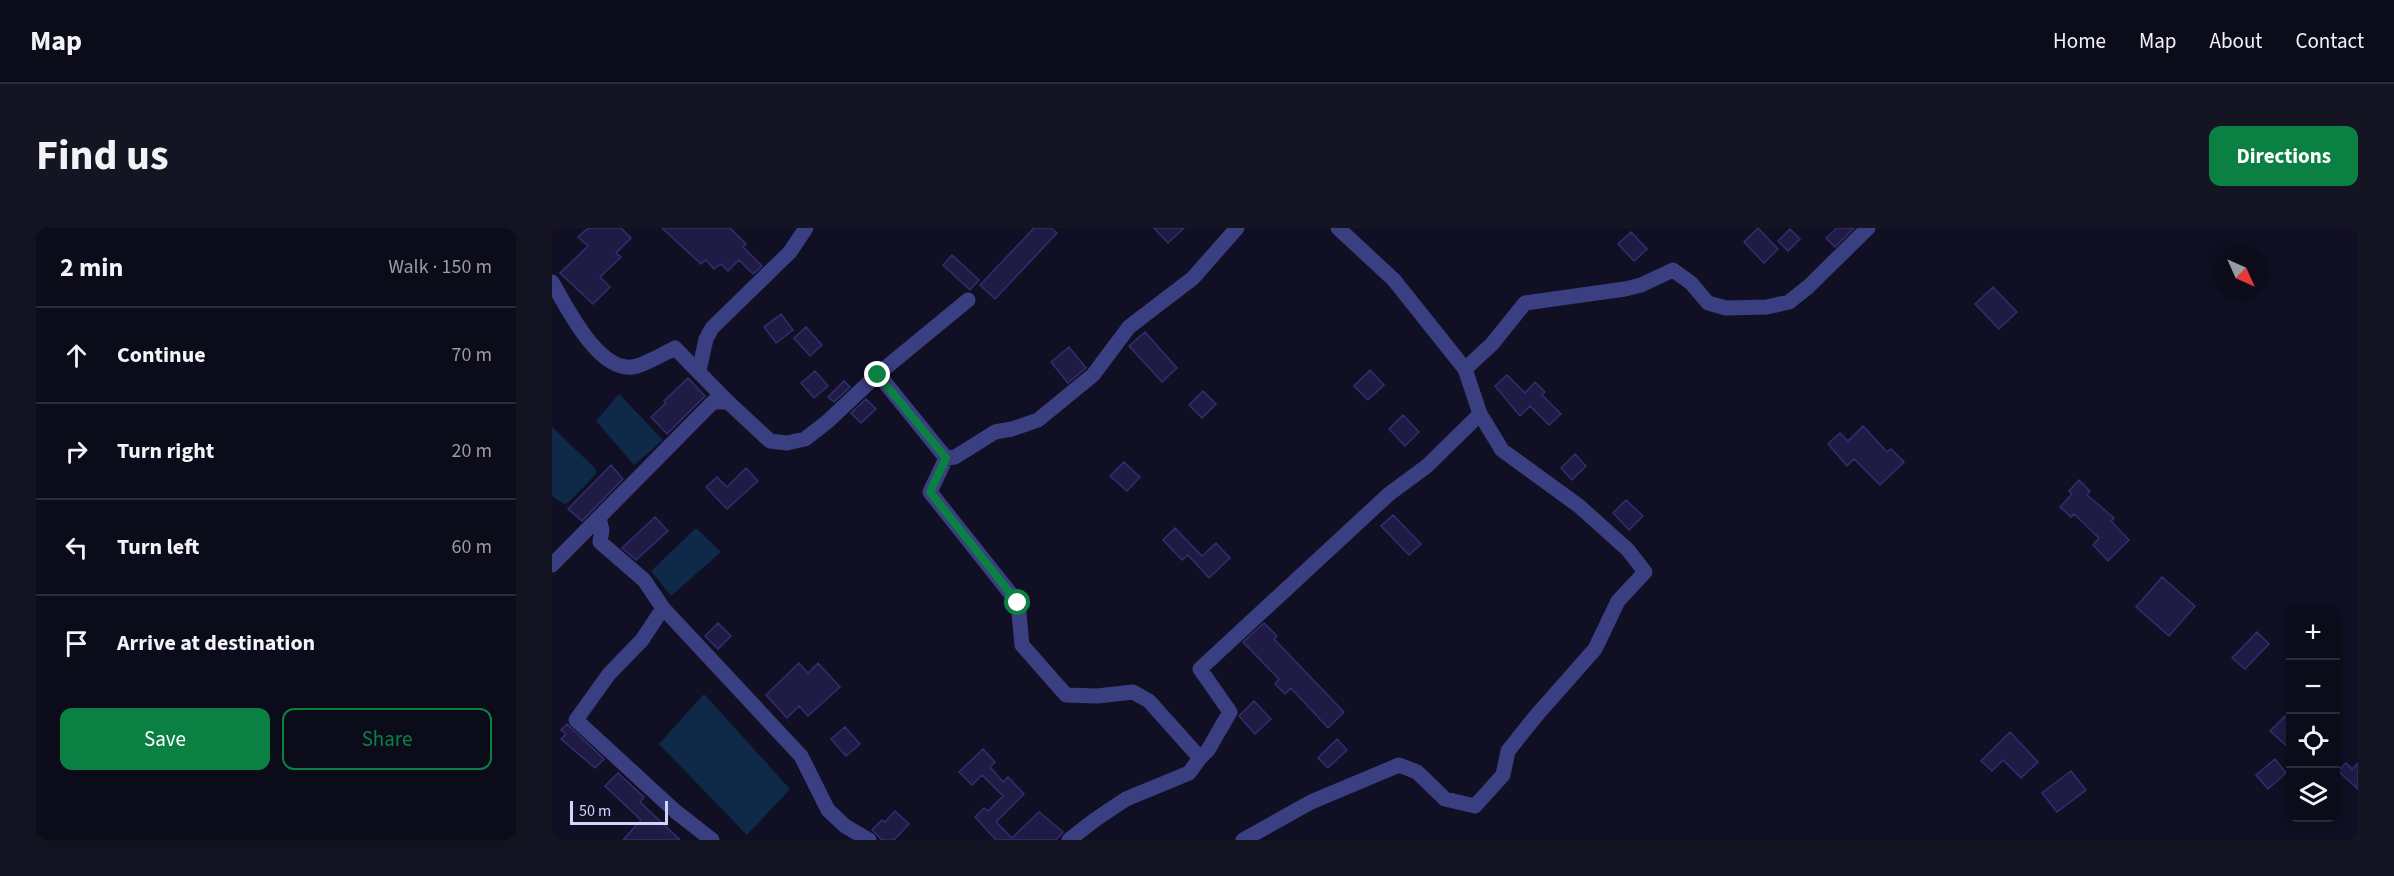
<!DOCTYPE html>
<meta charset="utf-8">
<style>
:root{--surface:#0c0b1a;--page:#151423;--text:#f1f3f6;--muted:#9a9ba2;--line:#2c2b39;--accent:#0b8043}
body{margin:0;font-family:"Source Sans 3",sans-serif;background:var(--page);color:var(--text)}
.controls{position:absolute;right:18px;bottom:18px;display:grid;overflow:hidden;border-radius:12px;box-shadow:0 3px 15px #0003}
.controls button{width:54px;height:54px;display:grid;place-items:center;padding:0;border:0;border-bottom:2px solid var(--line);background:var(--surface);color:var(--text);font:30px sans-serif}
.compass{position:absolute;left:1662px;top:18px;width:54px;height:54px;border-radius:50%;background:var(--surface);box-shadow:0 3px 15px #0003;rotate:135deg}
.scale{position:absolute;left:18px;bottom:15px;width:98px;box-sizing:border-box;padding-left:6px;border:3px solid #d2d2fe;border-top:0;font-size:16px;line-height:21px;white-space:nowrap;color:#d2d2fe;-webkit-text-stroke:4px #100f23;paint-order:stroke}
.stop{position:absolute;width:18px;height:18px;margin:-14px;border:4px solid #0b8043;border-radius:50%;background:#fff}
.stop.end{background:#0b8043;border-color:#fff;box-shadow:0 2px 6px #0008}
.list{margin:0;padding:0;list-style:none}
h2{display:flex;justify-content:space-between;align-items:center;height:78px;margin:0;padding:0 24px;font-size:26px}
h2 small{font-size:20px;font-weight:400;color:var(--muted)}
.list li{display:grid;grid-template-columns:39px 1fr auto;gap:18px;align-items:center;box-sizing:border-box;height:96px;padding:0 24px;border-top:2px solid var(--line)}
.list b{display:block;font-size:22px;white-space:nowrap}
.list em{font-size:20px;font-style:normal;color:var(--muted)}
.actions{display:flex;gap:12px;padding:18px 24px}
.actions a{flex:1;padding:14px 0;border:2px solid var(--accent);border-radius:12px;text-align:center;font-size:21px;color:var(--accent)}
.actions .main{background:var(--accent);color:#fff}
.icon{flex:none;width:33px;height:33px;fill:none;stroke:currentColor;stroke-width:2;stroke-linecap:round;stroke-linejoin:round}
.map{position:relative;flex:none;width:1806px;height:612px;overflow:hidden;border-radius:12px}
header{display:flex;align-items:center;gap:36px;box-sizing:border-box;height:84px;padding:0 30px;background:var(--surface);border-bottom:2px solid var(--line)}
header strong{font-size:28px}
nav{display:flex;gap:33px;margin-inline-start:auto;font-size:21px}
.intro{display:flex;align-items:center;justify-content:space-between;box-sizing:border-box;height:144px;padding:0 36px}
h1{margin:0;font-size:42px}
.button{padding:15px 27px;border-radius:12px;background:var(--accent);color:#fff;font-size:21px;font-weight:700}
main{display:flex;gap:36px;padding:0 36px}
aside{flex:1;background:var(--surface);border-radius:12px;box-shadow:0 3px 15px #0003}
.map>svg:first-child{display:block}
.water{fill:#0e2a48}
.building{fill:#1f1b44;stroke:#342d70;stroke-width:1.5}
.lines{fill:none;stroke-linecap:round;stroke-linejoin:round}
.minor{stroke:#3a3f82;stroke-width:15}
.route{stroke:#0b8043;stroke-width:8}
</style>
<header>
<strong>Map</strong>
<nav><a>Home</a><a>Map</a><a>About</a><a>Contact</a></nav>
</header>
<div class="intro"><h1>Find us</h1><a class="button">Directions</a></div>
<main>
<aside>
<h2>2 min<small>Walk · 150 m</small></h2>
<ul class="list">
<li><svg class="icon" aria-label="ahead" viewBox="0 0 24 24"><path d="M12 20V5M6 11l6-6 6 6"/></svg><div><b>Continue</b></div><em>70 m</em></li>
<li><svg class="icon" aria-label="right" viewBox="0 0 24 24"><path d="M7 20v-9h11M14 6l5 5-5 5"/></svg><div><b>Turn right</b></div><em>20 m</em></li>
<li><svg class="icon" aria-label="left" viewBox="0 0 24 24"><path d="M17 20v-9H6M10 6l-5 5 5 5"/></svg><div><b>Turn left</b></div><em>60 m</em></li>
<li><svg class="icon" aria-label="arrive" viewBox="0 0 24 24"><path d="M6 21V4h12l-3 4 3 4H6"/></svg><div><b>Arrive at destination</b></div></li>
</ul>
<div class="actions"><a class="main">Save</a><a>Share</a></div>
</aside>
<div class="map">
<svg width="1806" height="612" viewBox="0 0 1806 612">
<rect width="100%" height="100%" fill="#100f23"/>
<!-- water -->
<path class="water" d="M67 166 111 212 82 237 44 193Z
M0 199 44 241V246L17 274 12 276 0 268Z
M144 300 169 324 119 368 99 343Z
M152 466 238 561 195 607 107 516Z"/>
<!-- building -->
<path class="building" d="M36 0H69L79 10 64 25 69 29 48 49 58 59 41 76 8 45 36 18 26 9Z
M110 0H178L194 16 191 19 210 38 201 46 187 32 176 43 169 36 162 41 154 32 149 36Z
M482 0H499L505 5 443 71 428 57Z
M602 0H632L616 15Z
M1206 0 1226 21 1212 35 1192 14Z
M1285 0H1302L1283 19 1274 10Z
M1238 1 1248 11 1236 23 1226 13Z
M1079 4 1095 21 1082 33 1066 16Z
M400 27 427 52 418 62 391 37Z
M1441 59 1465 84 1447 101 1423 76Z
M229 86 241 102 224 115 212 99Z
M254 99 270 117 258 128 242 110Z
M593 104 625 140 610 154 577 118Z
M517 119 534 140 516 155 499 134Z
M818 142 832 157 816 172 802 158Z
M263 143 276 158 262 170 249 155Z
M955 147 973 165 983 154 993 164 990 167 1009 186 997 197 978 178 968 188 943 158Z
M136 150 153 168 115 206 99 189 114 175 112 173Z
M292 153 298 159 282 174 276 169Z
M651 163 664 176 650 190 637 177Z
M314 171 324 181 309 195 299 185Z
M851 187 867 204 853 218 837 201Z
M1311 198 1335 224 1339 221 1352 234 1328 257 1302 231 1295 238 1276 216 1288 205 1296 213Z
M1023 226 1034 238 1020 252 1009 240Z
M572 234 588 249 575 263 558 248Z
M59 237 71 251 30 293 16 281Z
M194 240 206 253 175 281 154 259 165 249 175 259Z
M1527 252 1538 263 1535 267 1562 290 1559 293 1577 312 1556 333 1541 317 1547 310 1522 286 1519 289 1508 279 1520 266 1517 263Z
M1074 272 1091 288 1077 302 1061 285Z
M841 287 869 316 857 327 829 298Z
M103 289 116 303 84 332 70 320Z
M623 300 650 328 664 315 678 330 657 350 636 327 630 332 611 312Z
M1610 349 1643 378 1617 408 1584 379Z
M166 395 179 408 166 421 153 408Z
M712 395 725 408 722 411 792 484 776 500 739 460 733 466 723 456 727 451 691 414Z
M1705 404 1717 416 1693 441 1680 430Z
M247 435 256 445 266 435 288 459 256 488 247 478 235 490 214 467Z
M702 473 719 491 703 506 687 488Z
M1733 488 1738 493V521L1718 503Z
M15 496 52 531 43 540 9 511 14 506 9 502Z
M293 499 308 516 294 528 279 511Z
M1458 504 1486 534 1469 550 1451 532 1440 543 1429 533Z
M785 511 795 522 776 540 766 530Z
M431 521 443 534 438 539 451 554 456 549 472 566 445 593V595L460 610 487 584 511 604 504 612H444L423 589 432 580 436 583 451 568 430 547 420 557 407 544Z
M1723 531 1734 545 1716 561 1704 547Z
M1794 535 1800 541 1806 535V561L1786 543Z
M1519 543 1534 562 1505 584 1490 565Z
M66 545 92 569 88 574 128 612H71L89 592 53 558Z
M343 583 357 596 342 612H330L320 602 330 592 333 594Z"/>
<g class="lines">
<!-- minor -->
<path class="minor" d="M0 54C15 79 48 149 85 138 98 134 111 126 123 120L176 174
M416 72 326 146 394 230 378 264 466 375 470 417 514 467 545 468 581 464 597 473 648 530 637 545 574 571 544 591 517 612
M913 141 940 116 973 75 1073 61 1089 57 1121 42 1139 55 1156 75 1174 80 1215 79 1237 74 1256 59 1316 0
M147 143 154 111 160 100 238 24 254 0
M394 230 403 229 443 204 460 201 486 192 541 147 577 99 641 50 685 0
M47 290 50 302 48 314 92 352 111 380 90 412 57 446 24 492 123 583 160 612
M0 337 161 174H176L218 213 235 215 253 211 275 194 326 146
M111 380 249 528 276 582 293 598 317 612
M648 530 656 522 678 484 648 441 837 266 875 238 928 186
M691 612 759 574 847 537 865 544 893 571 923 578 951 547 956 523 983 489 1043 421 1066 373 1093 344 1076 322 1027 278 950 222 928 186 913 141 842 52 786 0"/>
</g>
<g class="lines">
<!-- route -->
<path class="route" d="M326 147 394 230 378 264 466 375"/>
</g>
</svg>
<div class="controls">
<button>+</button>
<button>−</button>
<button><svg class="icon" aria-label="locate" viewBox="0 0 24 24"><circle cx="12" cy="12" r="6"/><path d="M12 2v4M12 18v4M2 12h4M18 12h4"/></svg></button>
<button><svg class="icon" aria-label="layers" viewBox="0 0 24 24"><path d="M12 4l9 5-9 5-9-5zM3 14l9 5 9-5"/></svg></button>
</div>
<svg class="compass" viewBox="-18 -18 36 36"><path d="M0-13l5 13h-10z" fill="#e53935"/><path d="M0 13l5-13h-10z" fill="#9a9ba2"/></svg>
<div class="scale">50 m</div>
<div class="stop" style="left:466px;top:375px"></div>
<div class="stop end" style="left:326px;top:147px"></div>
</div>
</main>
